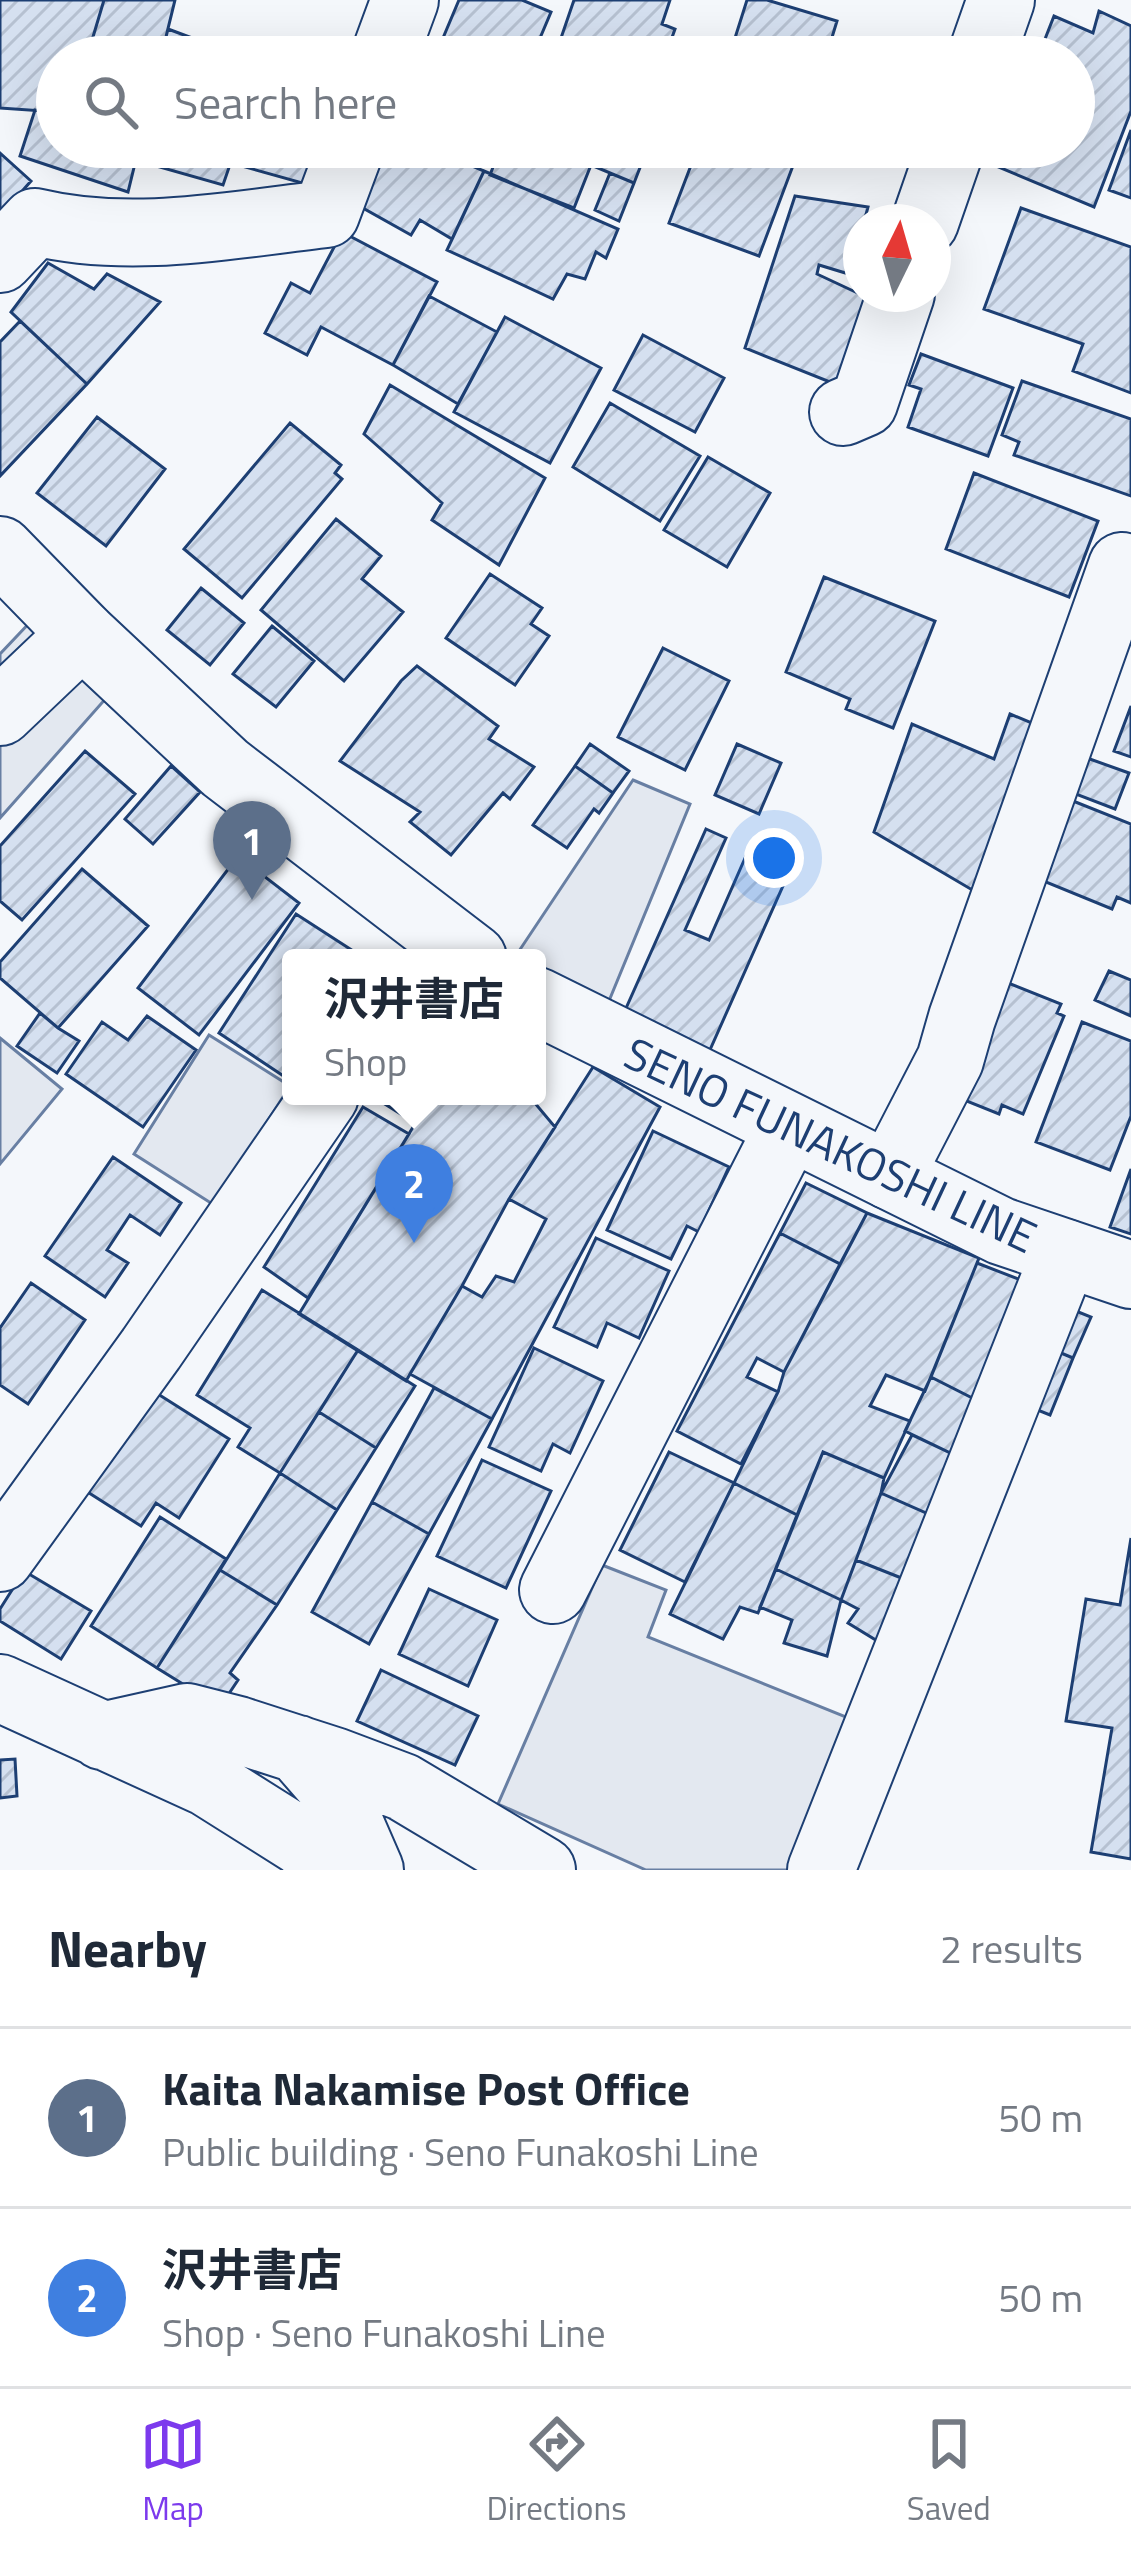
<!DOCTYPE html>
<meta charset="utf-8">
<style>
:root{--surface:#fff;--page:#f6f6f7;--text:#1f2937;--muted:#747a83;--line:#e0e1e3;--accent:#7c3aed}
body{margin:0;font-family:"Titillium Web","Noto Sans JP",sans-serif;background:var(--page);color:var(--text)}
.compass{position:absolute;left:843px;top:204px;width:108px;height:108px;border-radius:50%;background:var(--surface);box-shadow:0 12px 48px #0002;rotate:5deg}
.you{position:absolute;left:774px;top:858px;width:42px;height:42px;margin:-30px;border:9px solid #fff;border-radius:50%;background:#1a73e8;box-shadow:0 0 0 18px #1a73e833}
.badge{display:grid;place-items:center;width:78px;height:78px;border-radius:50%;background:var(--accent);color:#fff;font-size:39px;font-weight:700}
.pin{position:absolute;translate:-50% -99px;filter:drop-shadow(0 3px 6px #0008)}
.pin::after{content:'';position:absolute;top:63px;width:42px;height:36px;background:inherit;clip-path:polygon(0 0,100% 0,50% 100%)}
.popup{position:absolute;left:282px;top:949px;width:264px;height:156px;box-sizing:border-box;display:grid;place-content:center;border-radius:12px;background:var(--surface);filter:drop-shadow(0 3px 9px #0005);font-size:39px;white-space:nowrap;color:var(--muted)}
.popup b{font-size:45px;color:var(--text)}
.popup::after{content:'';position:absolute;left:50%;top:100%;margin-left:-24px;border:24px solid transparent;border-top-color:var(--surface)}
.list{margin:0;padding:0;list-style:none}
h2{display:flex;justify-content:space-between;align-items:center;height:156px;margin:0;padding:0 48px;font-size:51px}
h2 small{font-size:39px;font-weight:400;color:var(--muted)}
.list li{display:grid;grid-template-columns:78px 1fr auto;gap:36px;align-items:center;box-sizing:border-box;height:180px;padding:0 48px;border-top:3px solid var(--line)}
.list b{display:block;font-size:45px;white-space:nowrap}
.list p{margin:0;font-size:39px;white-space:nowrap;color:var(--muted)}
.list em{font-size:39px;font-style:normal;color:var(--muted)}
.icon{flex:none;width:66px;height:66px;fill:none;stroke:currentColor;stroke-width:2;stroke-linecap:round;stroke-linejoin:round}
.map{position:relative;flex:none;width:1131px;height:1870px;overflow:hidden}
.search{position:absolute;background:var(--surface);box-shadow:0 12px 48px #0002;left:36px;right:36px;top:36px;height:132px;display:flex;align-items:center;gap:30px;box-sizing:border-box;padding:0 42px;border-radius:66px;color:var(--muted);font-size:45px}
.sheet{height:516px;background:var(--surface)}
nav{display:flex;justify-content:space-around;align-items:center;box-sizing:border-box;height:168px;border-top:3px solid var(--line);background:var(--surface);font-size:33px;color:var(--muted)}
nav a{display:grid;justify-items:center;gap:6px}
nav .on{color:var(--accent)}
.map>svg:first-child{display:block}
.parking{fill:#e3e8f0;stroke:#687fa3;stroke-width:3}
.building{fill:url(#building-hatch);stroke:#1d3f73;stroke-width:3}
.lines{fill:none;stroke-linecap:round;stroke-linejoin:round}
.minor-casing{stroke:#1d3f73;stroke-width:70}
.major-casing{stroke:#1d3f73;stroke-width:70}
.minor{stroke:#f4f7fb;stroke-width:66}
.major{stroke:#f4f7fb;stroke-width:66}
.labels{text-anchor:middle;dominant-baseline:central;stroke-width:9;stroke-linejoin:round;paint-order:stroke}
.street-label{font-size:45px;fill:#1d3f73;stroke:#f4f7fb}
</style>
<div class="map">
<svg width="1131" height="1870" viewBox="0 0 1131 1870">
<defs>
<pattern id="building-hatch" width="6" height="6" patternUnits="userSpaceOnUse" patternTransform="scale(3)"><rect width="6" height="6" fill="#d5e0f0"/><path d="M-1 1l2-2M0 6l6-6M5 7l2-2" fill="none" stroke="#b6c1d1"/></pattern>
</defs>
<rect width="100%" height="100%" fill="#f4f7fb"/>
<!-- parking -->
<path class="parking" d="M35 617 116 687 0 818V654Z
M633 780 690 804 604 1013 537 970V958L515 957Z
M209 1035 290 1086 214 1205 134 1154Z
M0 1038 62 1089 0 1164Z
M602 1565 666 1590 648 1637 861 1723 802 1870H646L498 1804Z"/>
<!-- building -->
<path class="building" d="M0 0H104L87 57H57V112L0 108Z
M104 0H175L161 57H87Z
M459 0H522L551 12 532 57H435Z
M574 0H670L662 24 675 29 665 57H615L561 38Z
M747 0H767L837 21 826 57H729Z
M1099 11 1131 26V111L1094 207 996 166 1004 147H1074V57H1038L1054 16 1093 33Z
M168 29 243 57H161Z
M35 110 57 112V147H139L128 192 20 156Z
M1131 130V198L1109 190Z
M139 147H236L223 185 135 160Z
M236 147H328L313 186 231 163Z
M376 147H428L484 171 452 239 420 220 411 235 354 203Z
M501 147H648L634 183 591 165 574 208 490 175Z
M698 147H800L759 256 669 223Z
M0 153 31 181 0 216Z
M484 171 618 229 606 258 596 252 585 279 567 274 553 299 447 250Z
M610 173 634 183 619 221 595 210Z
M795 196 868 207 864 222H861V236L852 275 819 265 817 274 881 304 850 390 745 348Z
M1021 208 1131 247V393L1073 371 1083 344 984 309Z
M342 232 437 282 393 365 321 327 307 355 265 333 291 283 310 293Z
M48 263 94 289 107 274 160 302 87 384 11 312Z
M429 296 497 332 458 404 393 365Z
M505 317 601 368 550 463 454 412Z
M20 321 87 384 0 476V342Z
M643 335 724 378 695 432 614 390Z
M921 354 1013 388 988 456 908 427 921 389 909 385Z
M1022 381 1131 419V496L1014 455 1019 442 1002 435Z
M390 385 545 478 499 565 432 520 442 503 364 434Z
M610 403 700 456 660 521 573 467Z
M97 417 165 469 106 546 37 493Z
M290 423 341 465 335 473 342 479 242 598 184 549Z
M708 457 770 493 727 567 664 530Z
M974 473 1098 521 1069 597 946 549Z
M336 519 381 556 362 579 403 612 344 681 261 610Z
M490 574 542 608 531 624 549 636 515 685 446 638Z
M824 577 935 621 893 728 846 709 850 699 786 672Z
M201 588 244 623 210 665 167 630Z
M272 626 314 661 276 707 233 674Z
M663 648 729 681 685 770 618 737Z
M417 666 498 726 489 739 534 767 510 799 503 793 451 855 410 822 420 812 340 761 401 681Z
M1131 706V757L1114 751Z
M1010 714 1051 731 974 891 874 832 912 724 994 759Z
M590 744 629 771 613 793 575 766Z
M737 744 781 763 759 814 715 795Z
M85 751 135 794 22 920 0 901V846Z
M1087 758 1129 773 1115 809 1073 793Z
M171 766 200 792 153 844 125 819Z
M575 766 613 793 599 813 594 809 567 848 533 825Z
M1068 799 1131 824V903L1117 897 1112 909 1036 878Z
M706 829 726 838 685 930 709 940 753 840 795 859 709 1052 623 1015Z
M238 856 299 903 199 1035 138 988Z
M82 869 148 926 58 1028 0 978V962Z
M296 914 364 958H291V1081L219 1033Z
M1109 971 1131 980V1016L1095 1000Z
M993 977 1061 1004 1057 1013 1064 1016 1023 1114 1002 1105 999 1114 949 1094Z
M40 1013 58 1028 79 1041 57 1073 17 1046Z
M147 1016 196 1050 143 1127 66 1074 102 1022 128 1040Z
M1082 1022 1131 1041V1116L1110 1170 1036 1142Z
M593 1067 660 1107 492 1419 410 1374 462 1286 482 1297 496 1276 514 1282 546 1219 509 1199Z
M372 1096H432L415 1123Z
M432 1096H529L555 1127 509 1199 462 1286 406 1381 299 1314Z
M363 1107 409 1134 308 1298 264 1267Z
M653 1131 729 1167 699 1232 687 1226 671 1259 607 1230Z
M113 1157 181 1203 160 1235 130 1215 107 1250 128 1263 105 1297 45 1256Z
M1131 1169V1234L1110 1227Z
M806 1183 867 1213 840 1264 780 1233Z
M867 1213 979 1258 925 1391 886 1375 870 1406 910 1421 884 1478 823 1452 797 1515 734 1483 778 1392 784 1372Z
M780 1233 840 1264 784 1372 757 1358 747 1377 778 1392 741 1464 677 1431Z
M596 1238 669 1271 639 1338 607 1323 597 1347 554 1327Z
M977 1263 1031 1284 984 1404 931 1377Z
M31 1283 85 1320 28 1404 0 1385V1328Z
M262 1290 358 1350 280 1473 238 1447 250 1428 197 1395Z
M1066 1307 1091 1317 1073 1358 1049 1348Z
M534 1348 603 1381 570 1453 553 1444 541 1471 489 1447Z
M1049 1348 1073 1358 1050 1415 1025 1405Z
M358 1350 415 1386 376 1448 319 1412Z
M931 1377 984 1404 965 1460 905 1431Z
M434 1388 492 1419 429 1534 372 1502Z
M150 1389 229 1439 179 1518 156 1503 141 1526 86 1491Z
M319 1412 376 1448 337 1510 280 1473Z
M912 1435 965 1460 942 1520 881 1493Z
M669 1452 734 1483 685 1582 620 1550Z
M823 1452 884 1478 881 1493 841 1600 776 1569Z
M482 1460 551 1491 506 1588 437 1556Z
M280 1473 337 1510 277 1605 220 1570Z
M734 1483 797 1515 758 1613 740 1607 723 1639 670 1614Z
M881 1493 942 1520 914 1583 856 1560Z
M372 1502 429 1534 369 1644 312 1612Z
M160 1517 226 1559 157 1668 91 1626Z
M1131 1538V1859L1091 1852 1112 1728 1066 1721 1086 1599 1120 1605Z
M856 1560 914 1583 884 1645 848 1623 858 1609 841 1600Z
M776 1569 841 1600 827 1656 784 1643 792 1620 760 1607Z
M220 1570 277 1605 230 1673 238 1680 220 1707 157 1668Z
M24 1571 91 1611 61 1659 0 1621V1609Z
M429 1589 497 1620 468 1686 399 1654Z
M381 1670 478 1716 455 1765 357 1721Z
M15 1759 17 1796 0 1798V1760Z"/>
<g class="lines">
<defs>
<path id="minor" d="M384 57 405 0
M981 57 1001 0
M925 222 951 147
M0 259 35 222C130 245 230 225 326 214L351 147
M843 412 864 403 901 294
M0 712 82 634
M890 1176 950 1060 962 1018 1122 566
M0 1558 151 1349 325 1096
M553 1590 789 1127
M0 1688 208 1783 308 1846 321 1870
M102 1736 187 1717 238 1730 334 1761 403 1787 542 1870
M298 1749 337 1794 370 1870
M821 1870 1065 1253"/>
<path id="major" d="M0 550 82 634 225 768 473 958
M537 1001 1001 1231 1131 1275"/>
</defs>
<!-- minor casing -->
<use href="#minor" class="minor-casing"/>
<!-- major casing -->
<use href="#major" class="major-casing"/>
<!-- minor -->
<use href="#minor" class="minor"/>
<!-- major -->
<use href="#major" class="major"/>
</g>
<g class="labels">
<!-- street labels -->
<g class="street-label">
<text transform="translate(831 1144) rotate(25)">SENO FUNAKOSHI LINE</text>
</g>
</g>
</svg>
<svg class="compass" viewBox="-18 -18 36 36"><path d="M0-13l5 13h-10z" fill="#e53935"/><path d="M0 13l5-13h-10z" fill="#747a83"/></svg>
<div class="you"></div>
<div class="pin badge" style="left:252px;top:900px;background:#5c6f8a">1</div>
<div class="pin badge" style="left:414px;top:1243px;background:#3f7fe0">2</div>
<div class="popup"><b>沢井書店</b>Shop</div>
<div class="search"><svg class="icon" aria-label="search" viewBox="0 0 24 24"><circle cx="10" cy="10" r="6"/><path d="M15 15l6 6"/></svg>Search here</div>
</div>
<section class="sheet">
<h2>Nearby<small>2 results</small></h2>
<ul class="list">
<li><span class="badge" style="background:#5c6f8a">1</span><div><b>Kaita Nakamise Post Office</b><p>Public building · Seno Funakoshi Line</p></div><em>50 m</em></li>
<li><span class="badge" style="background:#3f7fe0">2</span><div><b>沢井書店</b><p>Shop · Seno Funakoshi Line</p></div><em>50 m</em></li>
</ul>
</section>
<nav>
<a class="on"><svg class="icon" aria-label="map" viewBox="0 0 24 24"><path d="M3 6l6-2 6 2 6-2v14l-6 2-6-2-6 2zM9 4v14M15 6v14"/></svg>Map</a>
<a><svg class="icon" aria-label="directions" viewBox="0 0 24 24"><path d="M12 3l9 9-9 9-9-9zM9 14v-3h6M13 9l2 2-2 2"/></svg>Directions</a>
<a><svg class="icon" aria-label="saved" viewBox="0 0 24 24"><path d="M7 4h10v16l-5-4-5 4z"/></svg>Saved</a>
</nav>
